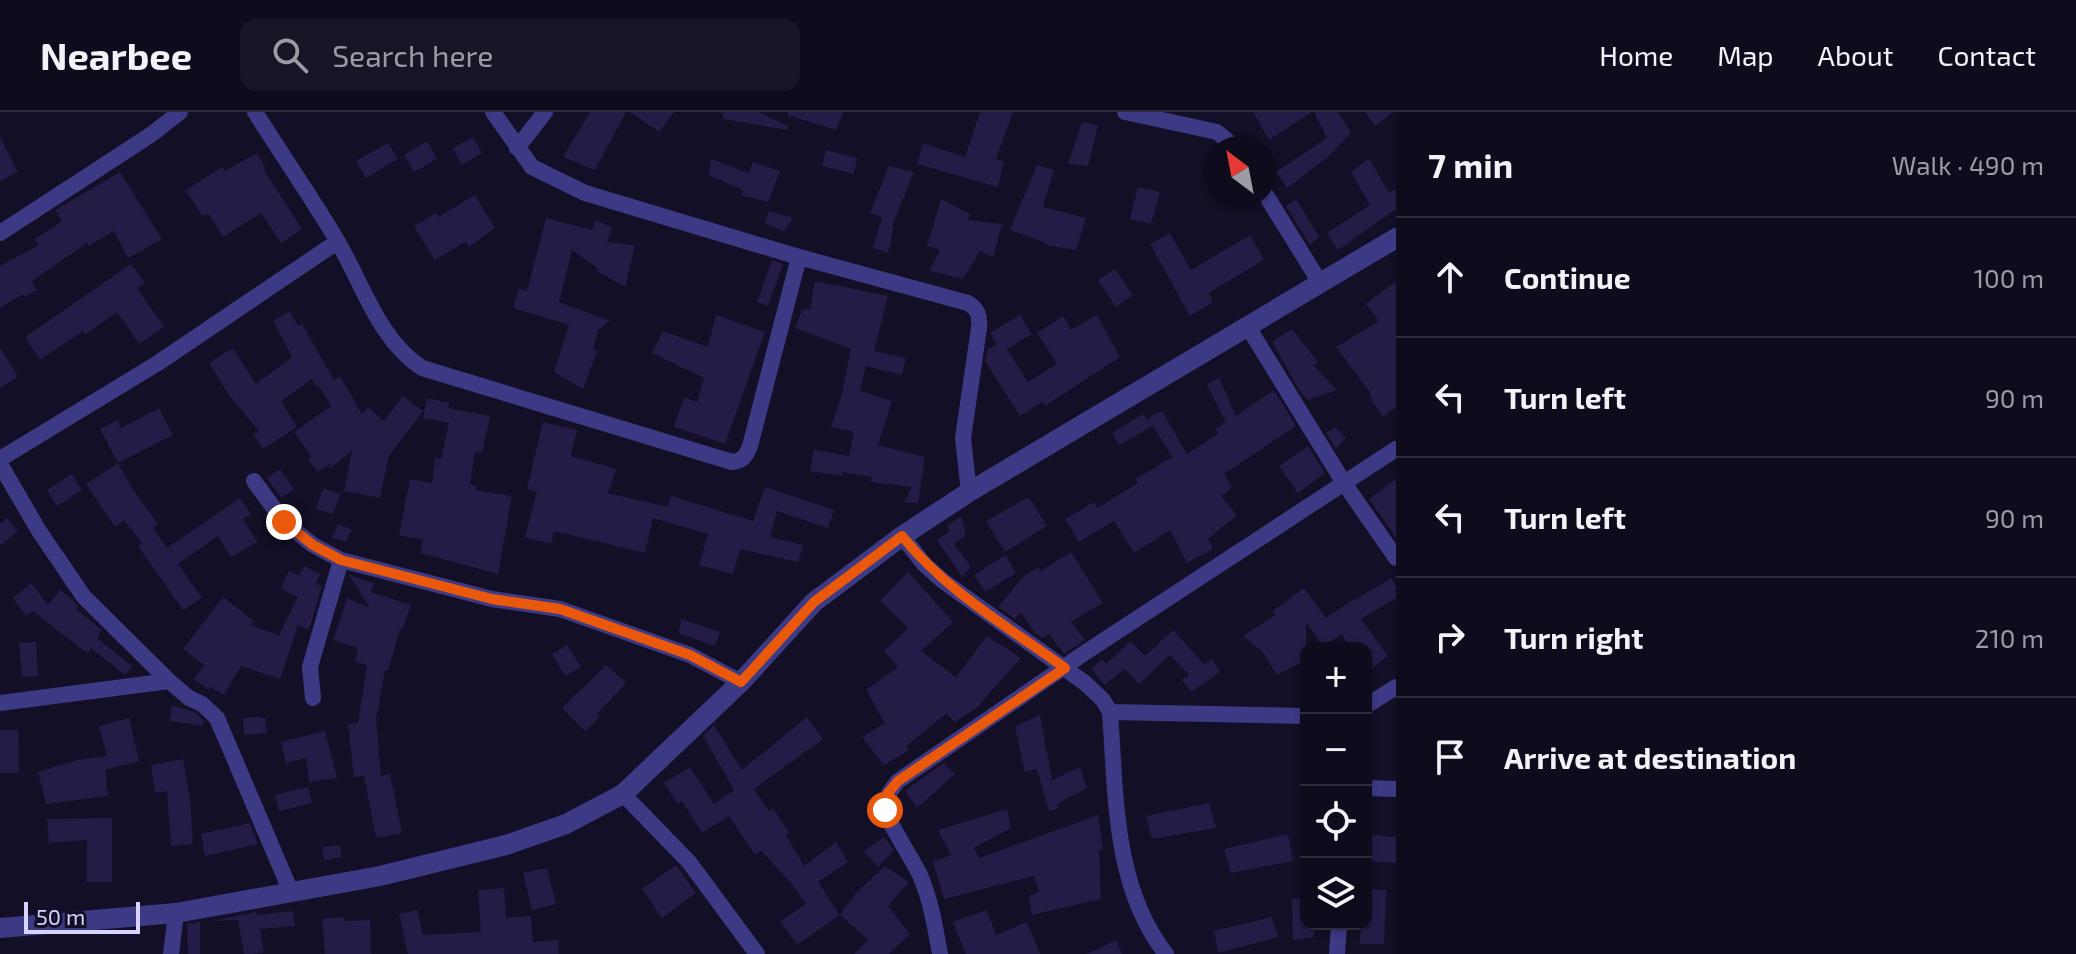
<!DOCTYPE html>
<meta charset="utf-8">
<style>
:root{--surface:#0e0b1c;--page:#171425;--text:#f1f3f6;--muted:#9b9ba3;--line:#2e2b3b}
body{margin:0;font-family:"Exo 2",sans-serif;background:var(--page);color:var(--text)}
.controls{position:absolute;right:24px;bottom:24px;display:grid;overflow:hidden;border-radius:16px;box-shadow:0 2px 6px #0004}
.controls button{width:72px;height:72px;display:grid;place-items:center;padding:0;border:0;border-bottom:2px solid var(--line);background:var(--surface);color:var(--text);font:40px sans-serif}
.compass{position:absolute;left:1204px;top:24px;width:72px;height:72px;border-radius:50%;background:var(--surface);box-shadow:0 2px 6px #0004;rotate:328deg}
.scale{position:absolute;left:24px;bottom:20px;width:116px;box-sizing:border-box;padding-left:8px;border:4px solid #d9d4ff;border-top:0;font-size:22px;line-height:28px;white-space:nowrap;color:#d9d4ff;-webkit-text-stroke:6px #130f26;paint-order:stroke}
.stop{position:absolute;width:24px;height:24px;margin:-18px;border:6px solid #ea580c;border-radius:50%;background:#fff}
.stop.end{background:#ea580c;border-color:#fff;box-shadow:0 2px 8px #0008}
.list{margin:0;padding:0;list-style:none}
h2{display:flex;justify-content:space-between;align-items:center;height:104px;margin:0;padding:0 32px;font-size:34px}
h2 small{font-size:26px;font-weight:400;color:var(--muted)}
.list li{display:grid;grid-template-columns:52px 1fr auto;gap:24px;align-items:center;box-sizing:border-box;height:120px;padding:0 32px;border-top:2px solid var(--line)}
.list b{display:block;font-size:30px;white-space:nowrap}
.list em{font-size:26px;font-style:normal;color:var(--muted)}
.icon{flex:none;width:44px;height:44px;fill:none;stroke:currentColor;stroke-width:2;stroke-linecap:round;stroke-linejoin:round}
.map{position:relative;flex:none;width:1396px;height:842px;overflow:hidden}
header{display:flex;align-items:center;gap:48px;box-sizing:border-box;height:112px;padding:0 40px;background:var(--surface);border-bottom:2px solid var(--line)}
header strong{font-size:38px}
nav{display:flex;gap:44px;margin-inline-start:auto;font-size:28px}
.search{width:560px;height:72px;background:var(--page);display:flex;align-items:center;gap:20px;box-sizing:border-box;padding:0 28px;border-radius:16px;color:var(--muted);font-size:30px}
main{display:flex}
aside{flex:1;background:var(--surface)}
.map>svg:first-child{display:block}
.building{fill:#241b47}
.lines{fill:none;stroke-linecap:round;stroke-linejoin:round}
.minor{stroke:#3d3a85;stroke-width:16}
.tertiary{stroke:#3d3a85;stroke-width:20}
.route{stroke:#ea580c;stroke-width:10}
</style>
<header>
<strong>Nearbee</strong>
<div class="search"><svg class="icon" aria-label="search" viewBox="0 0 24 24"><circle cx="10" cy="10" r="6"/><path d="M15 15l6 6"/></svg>Search here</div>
<nav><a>Home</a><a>Map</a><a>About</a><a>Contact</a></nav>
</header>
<main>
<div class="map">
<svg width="1396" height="842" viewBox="0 0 1396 842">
<rect width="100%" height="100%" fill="#130f26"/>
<!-- building -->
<path class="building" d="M590 0H626L595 58 563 45Z
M630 0H674L659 20Z
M723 0H759L788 14 787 18 723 7Z
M788 0H843L836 18 787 3Z
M980 0H1013L996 47 1004 50 998 75 917 52 923 31 965 45Z
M1253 0H1312L1269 28Z
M1314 0H1338L1351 21 1328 45 1287 76 1276 60 1327 26Z
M1365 0H1393L1375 14Z
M1082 10 1098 13 1088 54 1068 52Z
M0 25 18 60 0 69Z
M473 25 482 41 462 53 453 36Z
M427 29 437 47 414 60 404 43Z
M388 31 398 47 366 66 356 49Z
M826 38 857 46 854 62 822 54Z
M257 41 266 57 264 58 302 117 281 131 261 101 223 125 208 101 202 104 186 78 222 55 225 59Z
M1369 46 1389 81 1396 77V97L1338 138 1327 121 1370 93 1351 60Z
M711 47 749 61 753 50 780 59 768 90 741 83 743 78 709 63Z
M1037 53 1054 58 1043 95 1086 106 1076 138 1045 133 1046 131 1010 118Z
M889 54 914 60 892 114 894 115 888 141 873 136 882 105 870 101Z
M120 60 162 127 128 146 114 119 89 134 87 131 32 169 37 178 24 185 23 182 0 196V154L39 133 35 127 62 109 55 98Z
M1138 75 1160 80 1151 112 1130 107Z
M475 83 495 116 469 135 465 130 435 148 414 114 436 101 438 105Z
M941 87 970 102 968 108 1002 112 993 145 980 139 963 167 929 159 940 138 927 134Z
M1296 87 1319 125 1310 133 1286 94Z
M769 99 793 106 784 120 765 111Z
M546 106 592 118 596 108 612 116 607 130 635 133 625 175 597 159 598 157 572 138 559 190 610 209 598 218 593 237 597 239 583 277 554 260 569 213 513 196 519 176 527 179Z
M1170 121 1191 158 1250 123 1264 148 1208 181 1213 190 1190 204 1150 132Z
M772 148 783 152 768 194 757 190Z
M131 152 145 171 137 176 164 215 139 232 117 200 85 223 83 219 40 248 25 225Z
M1115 157 1133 183 1116 195 1098 168Z
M815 169 888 184 874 239 906 246 902 263 866 254 860 279 892 289 878 333 925 345 918 391 904 390 912 375 871 370 872 365 842 360V364L810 359 814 338 849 344 854 320 831 315 841 285 851 237 795 216 802 198 810 197Z
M1396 169V295L1383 305 1372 289 1369 279 1336 235 1379 209 1366 192Z
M290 199 298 214 302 212 334 268 340 264 362 302 368 295 384 309 403 284 423 299 389 344 380 386 344 379 352 339 329 357 331 351 318 360 308 348 312 345 294 320 331 294 319 274 316 275 312 267 281 289 297 315 263 337 253 322 259 319 229 283 209 251 233 236 256 272 292 245 273 209Z
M716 203 765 220 725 332 674 315 684 285 697 290 704 266 652 241 663 219 708 235Z
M1020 203 1032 222 1007 237 1028 270 1057 252 1037 221 1063 204 1071 218 1097 203 1120 245 1045 294 1042 290 1020 304 985 249 987 238 997 232 990 221Z
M1292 217 1318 250 1313 253 1337 278 1308 288 1301 281 1272 230Z
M0 235 18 265 0 276Z
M1219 266 1236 304 1274 278 1296 314 1224 362 1232 375 1221 384 1237 403 1208 427 1213 437 1187 451 1170 418 1134 441 1114 409 1079 430 1065 407 1094 390 1097 396 1138 371 1136 367 1172 345 1148 306 1162 299 1187 342 1218 322 1215 317 1226 310 1207 273Z
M427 286 449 291 448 296 490 304 482 341 475 340 470 372 476 374 475 378 512 384 498 462 420 441 423 428 399 423 410 367 432 371 435 346 441 347 449 311 423 306Z
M159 296 173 323 118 351 100 317 117 308 121 316Z
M1143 302 1153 314 1119 333 1112 321Z
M543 310 577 318 571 344 616 357 608 381 668 395 671 384 753 409 765 375 834 398 828 416 777 399 770 425 803 433 798 450 740 437 733 462 699 453 708 422 653 406 645 441 554 419 551 432 525 425 537 380 527 377Z
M1335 315 1346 326 1336 337 1326 321Z
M1308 334 1325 361 1298 381 1279 354Z
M118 351 132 376 158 412 153 416 167 436 240 386 251 402 243 407 257 430 231 445 218 424 178 452 202 486 183 498 138 434 142 431 124 408 115 415 86 372Z
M280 357 294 377 281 386 267 366Z
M72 362 82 378 57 394 47 378Z
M1396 367V426L1369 387Z
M323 376 340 382 333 402 316 397Z
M1029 385 1047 414 1005 440 986 409Z
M961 404 966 423 954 432 971 455 962 465 937 428 950 419 947 414Z
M7 406 18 419 0 434V412Z
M338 413 352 417 346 430 332 426Z
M1071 440 1103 491 1071 510 1085 528 1064 542 1049 522 1042 526 1035 521 1021 500 1015 507 998 495 1023 465 1038 455 1041 459Z
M1005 443 1016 461 985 480 974 463Z
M304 454 320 462 316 471 322 474 309 518 298 513 280 567 241 554 224 583 210 575 209 578 194 567 204 553 183 537 223 485 254 509 250 513 279 523 298 485 281 477 289 459 299 463Z
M908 460 953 510 921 539 956 565 987 524 1021 546 980 592 981 593 955 610 946 602 906 634 909 638 884 653 862 625 885 611 866 578 898 555 884 539 908 516 880 489Z
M349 463 374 471 371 480 411 493 402 518 400 517 388 559 385 558 376 607 381 664 390 662 402 721 376 726 364 664 354 665 348 612 358 611 367 553 355 550 358 536 333 528 347 486 370 496Z
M1391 466 1396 475V486L1361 507 1388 544 1366 561V536H1352L1341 522 1323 535 1306 510V548L1277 563 1262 539 1243 524 1275 503 1273 499 1304 476 1326 506 1354 487 1355 488Z
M31 471 48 493 60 478 73 488 78 494 76 497 102 518 97 526 132 554 125 563 91 536 88 541 80 536 33 499 26 504 13 486Z
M682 507 720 520 715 534 678 521Z
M1173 518 1204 552 1212 547 1220 560 1191 580 1182 568 1189 563 1170 543 1139 572 1125 557 1104 573 1091 556 1102 548 1106 552 1131 529 1145 544Z
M36 530 38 564 22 565 19 531Z
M567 533 581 555 565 564 552 542Z
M606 553 626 571 597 602 600 605 585 619 562 596Z
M172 593 196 601 204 609 203 614 169 609Z
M1040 603 1052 668 1080 655 1087 676 1057 692 1058 697 1049 699 1037 657 1025 660 1015 615Z
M257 605 265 606 267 621 244 623 243 606Z
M807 605 823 627 754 677 769 699 773 696 789 721 786 723 804 754 836 730 848 750 818 770 840 803 797 833 780 809 806 792 791 771 761 739 755 743 729 704 702 721 682 689 678 692 664 671 690 655 714 692 734 678 703 624 714 613 742 658Z
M129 606 139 649 105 658 108 684 46 692 38 660 77 648 107 644 99 614Z
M0 618H18L19 661H0Z
M325 619 337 666 309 670 306 646 286 651 281 630Z
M183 647 190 687 193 732 171 734 167 679 155 681 151 653Z
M943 651 955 662 917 696 905 679Z
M308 675 312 691 279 699 275 683Z
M1209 691 1216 716 1152 727 1146 704Z
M1007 697 1011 716 974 736 979 746 1098 703 1103 737 1099 738 1101 787 1032 803 1029 784 1039 780 1034 764 944 787 933 750 951 743 938 718Z
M112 706V770H87V728L49 731 47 707Z
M250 711 258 732 205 744 201 722Z
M1288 722 1293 749 1231 761 1224 737Z
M1366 722 1396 725V751L1366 749Z
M884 725 894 738 878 755 864 739Z
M340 733 342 745 324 748 322 735Z
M676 753 696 781 662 806 642 777Z
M885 754 909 770 888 794 910 822 889 842H854L868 828 840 803 856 781Z
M547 756 556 792 532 798 523 761Z
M504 776 506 806 531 804 533 830 558 828 559 842H408L399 802 417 798 423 823 481 820 478 778Z
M1366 777 1386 778 1384 832H1360L1361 812H1366Z
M1306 786V812H1314V825L1293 828 1292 787Z
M987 798 996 823 1027 810 1040 842H966L953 810Z
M293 799 295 814 260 817 264 840 253 842H244L238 808 213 809 256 800 257 803Z
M344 805V809L370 808 371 842H325L322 807Z
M1271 805 1279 825 1218 841 1214 819Z
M200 810V842H188L187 812Z
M1116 828 1122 842H1087Z"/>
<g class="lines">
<!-- minor -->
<path class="minor" d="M255 0C282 43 312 86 338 130 363 173 379 228 422 256L732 350C743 349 746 344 750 334L799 145
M493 0 532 55 585 81 799 145 968 191C978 197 980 204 979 216L963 326 969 380
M1125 0 1217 20 1236 36
M517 36 545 0
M1264 80 1319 169
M0 121 152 22 180 0
M1248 215 1344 371 1396 446
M0 347 158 251 337 130
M0 352 39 419 84 485 169 569 189 586 202 592 217 606 291 780
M254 369 284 410 313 433 341 448 492 487 560 497 690 543 741 570
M902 424 924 452 943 469 1085 571 1103 588 1110 600C1116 681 1113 775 1166 842
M313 586 310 555 341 448
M0 591 169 569
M1366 594 1396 575
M1110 600 1306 604
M1366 676 1396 677
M623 682 689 750 757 842
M171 842 176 801
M940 842C935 814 931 789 920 763 914 750 885 705 885 697 885 685 891 678 898 669L1086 540 1396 337
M1337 842 1339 812"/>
<!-- tertiary -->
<path class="tertiary" d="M0 816 176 801 380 764 506 733 566 712 623 682 741 570 814 490 902 424 969 380 1396 126"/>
</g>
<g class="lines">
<!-- route -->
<path class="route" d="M284 410 313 433 341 448 492 487 560 497 690 543 741 570 814 490 902 424C946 479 1008 515 1065 556L898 669 888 681 885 698"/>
</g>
</svg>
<div class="controls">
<button>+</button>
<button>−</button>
<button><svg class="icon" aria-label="locate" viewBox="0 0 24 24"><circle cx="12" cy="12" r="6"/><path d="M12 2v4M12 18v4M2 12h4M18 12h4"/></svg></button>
<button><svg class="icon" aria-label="layers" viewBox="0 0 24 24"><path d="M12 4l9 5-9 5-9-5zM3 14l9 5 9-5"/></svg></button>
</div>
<svg class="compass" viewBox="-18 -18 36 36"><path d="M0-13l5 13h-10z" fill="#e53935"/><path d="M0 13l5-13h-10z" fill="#9b9ba3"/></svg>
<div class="scale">50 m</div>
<div class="stop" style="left:885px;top:698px"></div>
<div class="stop end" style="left:284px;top:410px"></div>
</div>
<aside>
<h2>7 min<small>Walk · 490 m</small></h2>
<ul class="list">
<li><svg class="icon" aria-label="ahead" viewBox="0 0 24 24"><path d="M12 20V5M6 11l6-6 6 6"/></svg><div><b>Continue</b></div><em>100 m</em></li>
<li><svg class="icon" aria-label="left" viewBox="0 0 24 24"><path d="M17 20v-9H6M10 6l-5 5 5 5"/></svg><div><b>Turn left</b></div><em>90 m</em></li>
<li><svg class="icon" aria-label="left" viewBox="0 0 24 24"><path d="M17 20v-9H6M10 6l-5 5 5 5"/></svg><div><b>Turn left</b></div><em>90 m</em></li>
<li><svg class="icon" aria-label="right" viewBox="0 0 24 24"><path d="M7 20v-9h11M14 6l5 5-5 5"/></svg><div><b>Turn right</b></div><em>210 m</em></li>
<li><svg class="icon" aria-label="arrive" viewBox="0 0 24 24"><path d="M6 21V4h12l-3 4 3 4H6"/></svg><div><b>Arrive at destination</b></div></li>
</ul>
</aside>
</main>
